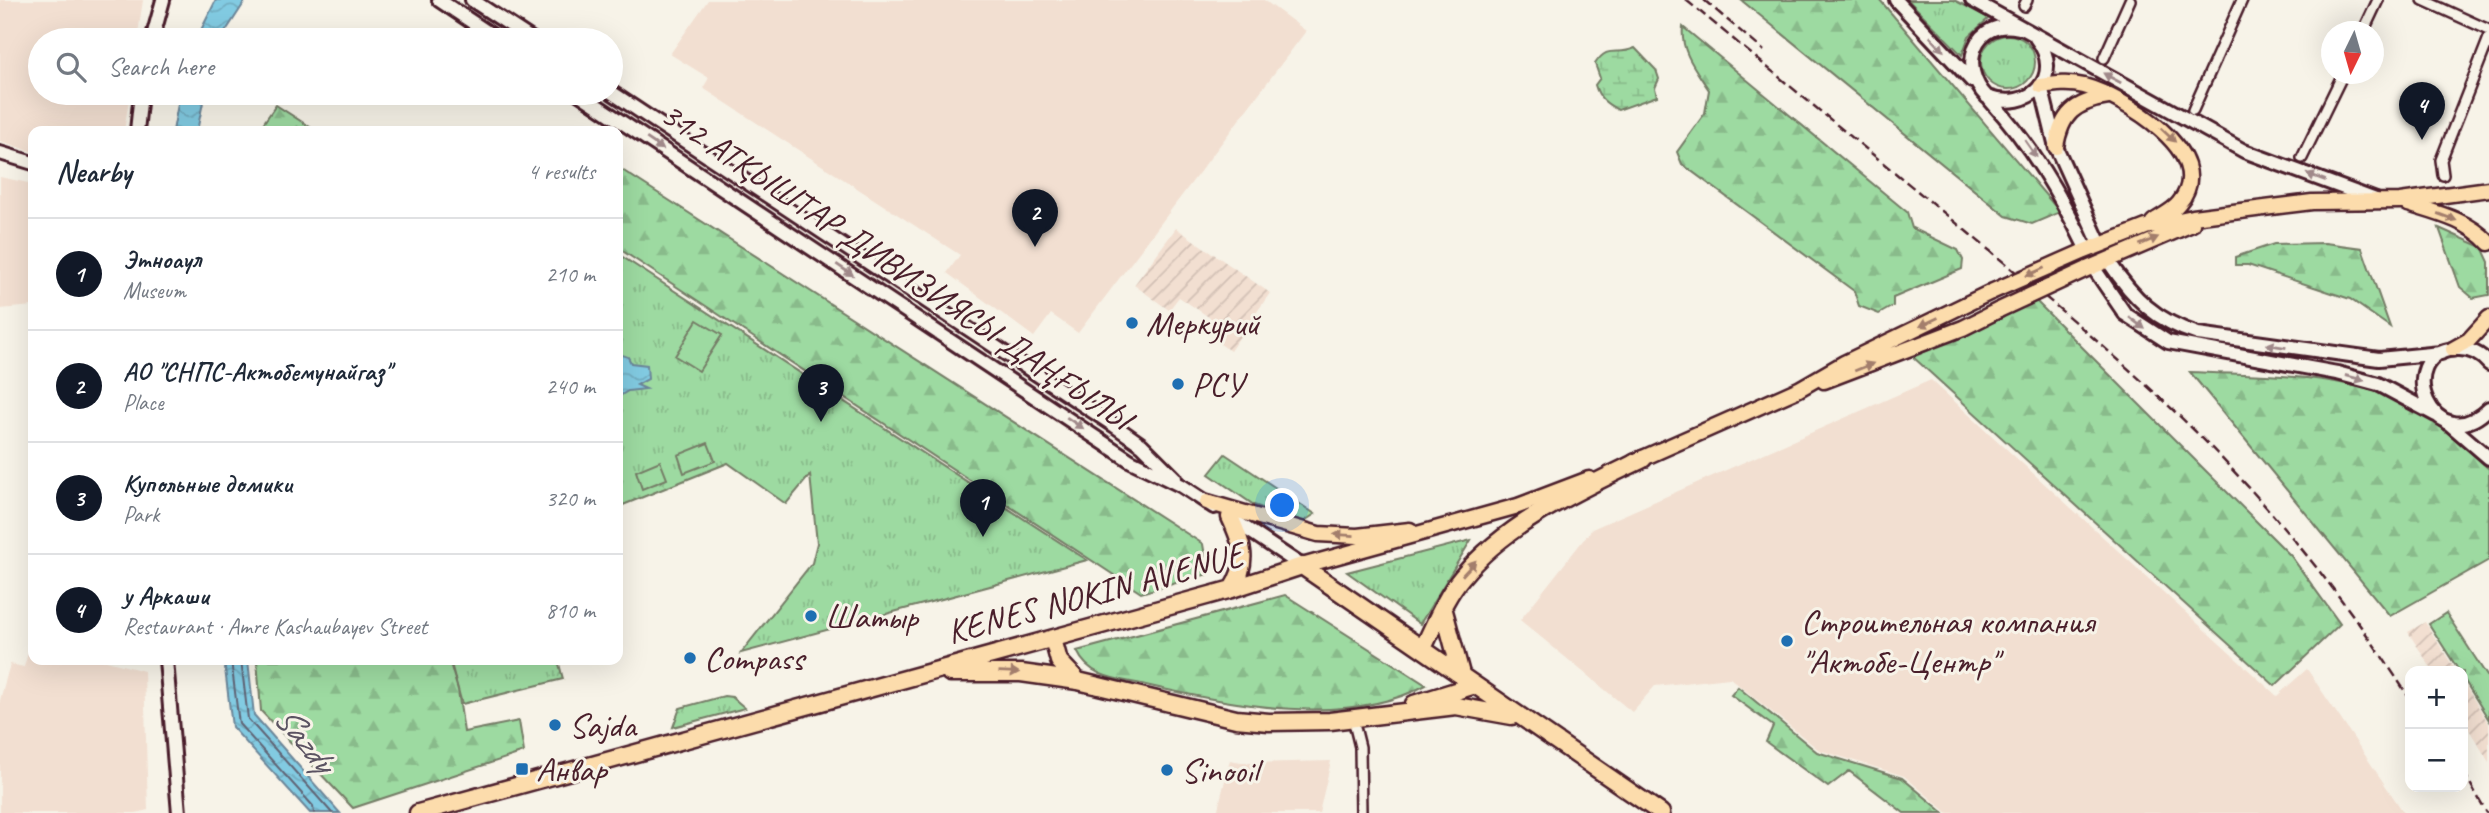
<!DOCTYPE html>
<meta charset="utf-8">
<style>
:root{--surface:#fff;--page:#f6f6f7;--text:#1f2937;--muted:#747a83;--line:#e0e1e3;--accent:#111827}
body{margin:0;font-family:Caveat,sans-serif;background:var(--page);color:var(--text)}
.controls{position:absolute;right:21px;bottom:21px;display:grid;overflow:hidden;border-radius:14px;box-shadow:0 7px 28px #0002}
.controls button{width:63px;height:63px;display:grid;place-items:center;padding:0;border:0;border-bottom:2px solid var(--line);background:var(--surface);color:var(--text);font:35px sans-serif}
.compass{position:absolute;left:2321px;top:21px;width:63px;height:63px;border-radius:50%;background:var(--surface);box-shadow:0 7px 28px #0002;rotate:185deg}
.you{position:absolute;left:1283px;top:506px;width:24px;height:24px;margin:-18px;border:5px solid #fff;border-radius:50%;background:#1a73e8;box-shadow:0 0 0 10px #1a73e833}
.badge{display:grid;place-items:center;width:46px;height:46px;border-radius:50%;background:var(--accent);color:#fff;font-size:23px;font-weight:700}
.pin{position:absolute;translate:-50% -58px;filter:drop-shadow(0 2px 4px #0008)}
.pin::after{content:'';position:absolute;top:37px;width:24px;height:21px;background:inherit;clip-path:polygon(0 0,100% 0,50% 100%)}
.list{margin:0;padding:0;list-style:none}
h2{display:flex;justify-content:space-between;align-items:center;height:91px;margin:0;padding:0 28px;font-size:30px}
h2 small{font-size:23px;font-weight:400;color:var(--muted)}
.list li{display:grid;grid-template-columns:46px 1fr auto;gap:21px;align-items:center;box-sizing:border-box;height:112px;padding:0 28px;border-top:2px solid var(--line)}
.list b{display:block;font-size:26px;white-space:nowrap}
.list p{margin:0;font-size:23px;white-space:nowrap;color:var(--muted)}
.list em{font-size:23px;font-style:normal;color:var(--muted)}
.icon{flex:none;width:38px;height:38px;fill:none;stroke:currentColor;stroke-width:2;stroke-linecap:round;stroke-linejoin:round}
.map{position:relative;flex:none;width:2489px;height:813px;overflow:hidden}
.search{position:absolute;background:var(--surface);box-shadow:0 7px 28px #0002;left:28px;top:28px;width:595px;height:77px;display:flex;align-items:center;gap:18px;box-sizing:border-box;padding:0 24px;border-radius:38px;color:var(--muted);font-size:26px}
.panel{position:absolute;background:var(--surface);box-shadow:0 7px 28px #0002;left:28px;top:126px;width:595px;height:539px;border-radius:14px}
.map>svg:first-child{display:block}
.built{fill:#f2dfd1}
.industrial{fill:url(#industrial-furrows)}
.grass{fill:url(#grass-tufts);stroke:#747c66;stroke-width:2}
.forest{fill:url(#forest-firs);stroke:#747c66;stroke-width:2}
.wetland{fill:url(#wetland-marsh);stroke:#747c66;stroke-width:2}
.pitch{fill:#9ddaa1;stroke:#747c66;stroke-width:2}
.water{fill:url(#water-waves);stroke:#6c8699;stroke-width:2}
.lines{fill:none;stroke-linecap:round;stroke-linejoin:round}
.shore{stroke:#606474;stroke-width:2}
.street-casing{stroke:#4a1f2b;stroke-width:14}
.secondary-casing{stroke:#4a1f2b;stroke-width:18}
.primary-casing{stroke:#4a1f2b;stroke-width:19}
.highway-casing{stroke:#4a1f2b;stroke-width:21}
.street{stroke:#f7f3e8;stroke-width:9}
.secondary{stroke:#f7f3e8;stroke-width:12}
.primary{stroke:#fcdcac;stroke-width:14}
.highway{stroke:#fcdcac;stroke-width:16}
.rail{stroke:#4a1f2b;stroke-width:2.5;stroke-dasharray:10 5;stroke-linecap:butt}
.primary-bridge-casing{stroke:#4a1f2b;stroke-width:19;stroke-linecap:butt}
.primary-bridge{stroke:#fcdcac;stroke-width:14}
.oneway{fill:#a0898a}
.oneway2{fill:#a37e6c}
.poi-dot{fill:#1f6fb2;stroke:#f7f3e8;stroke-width:2.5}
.labels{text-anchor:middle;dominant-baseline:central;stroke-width:6;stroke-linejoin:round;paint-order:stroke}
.street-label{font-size:35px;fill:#4a1f2b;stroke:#f7f3e8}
.poi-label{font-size:35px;fill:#4a1f2b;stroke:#f7f3e8;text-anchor:start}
.water-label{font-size:37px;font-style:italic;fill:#5b5362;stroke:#f7f3e8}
</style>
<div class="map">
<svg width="2489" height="813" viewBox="0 0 2489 813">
<defs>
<pattern id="industrial-furrows" width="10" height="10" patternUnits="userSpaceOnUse" patternTransform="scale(1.75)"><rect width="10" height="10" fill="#f2dfd1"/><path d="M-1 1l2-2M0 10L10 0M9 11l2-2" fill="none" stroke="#d1bfb4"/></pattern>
<pattern id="grass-tufts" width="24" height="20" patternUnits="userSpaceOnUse" patternTransform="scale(1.75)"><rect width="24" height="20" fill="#9ddaa1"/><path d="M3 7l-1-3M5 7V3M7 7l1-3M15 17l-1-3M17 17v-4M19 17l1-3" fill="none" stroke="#89bb8b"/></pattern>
<pattern id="forest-firs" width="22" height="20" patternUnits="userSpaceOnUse" patternTransform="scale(1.75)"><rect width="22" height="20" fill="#9ddaa1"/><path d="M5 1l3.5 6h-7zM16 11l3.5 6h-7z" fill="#89bb8b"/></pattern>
<pattern id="wetland-marsh" width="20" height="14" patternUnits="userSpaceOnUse" patternTransform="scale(1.75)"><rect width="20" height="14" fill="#9ddaa1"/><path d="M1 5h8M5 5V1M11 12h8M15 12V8" fill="none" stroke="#89bb8b"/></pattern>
<pattern id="water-waves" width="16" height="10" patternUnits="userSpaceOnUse" patternTransform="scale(1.75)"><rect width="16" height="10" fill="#82cbe2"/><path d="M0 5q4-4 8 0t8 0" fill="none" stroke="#72aec2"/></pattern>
</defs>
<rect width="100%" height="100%" fill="#f7f3e8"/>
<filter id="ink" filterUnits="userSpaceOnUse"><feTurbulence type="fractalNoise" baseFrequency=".0143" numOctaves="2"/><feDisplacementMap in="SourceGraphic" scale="14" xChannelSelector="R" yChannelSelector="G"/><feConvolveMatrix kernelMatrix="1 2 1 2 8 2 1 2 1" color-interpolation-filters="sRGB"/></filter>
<g filter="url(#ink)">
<!-- built -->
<path class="built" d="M0 0H143L137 40H40V93H130L124 131H33V152L0 141Z
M708 0H1264L1306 31 1078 333 1051 314 1034 337 947 273 960 255 703 88 709 78 670 54Z
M0 177 33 184V306L0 309Z
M1931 380 2277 696 2307 669 2404 813H1948L1904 776 1819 750 1730 678 1655 686 1632 712 1520 620 1592 529Z
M31 641 33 660H103L144 671 148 810 136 813H0V700L10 664 24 667Z
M1230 760 1247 763 1331 761 1319 813H1217Z"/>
<!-- industrial -->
<path class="industrial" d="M1176 228 1270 293 1230 351 1216 341 1225 328 1179 297 1169 310 1134 285Z
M2425 622 2456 671H2433L2408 632Z
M2463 682 2489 724V762L2463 720Z"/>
<!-- grass -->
<path class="grass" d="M1908 0H1954L1989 18 1969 36 1962 55Z
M1981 62a27 27 0 1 1 54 0a27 27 0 1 1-54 0Z
M618 254 1087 560 741 653 812 563 817 543 810 475 786 504 728 463 618 507Z
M1225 454 1315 514 1303 522 1254 505 1209 474Z
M1471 540 1420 624 1347 572Z
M450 660H558L563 679 462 704Z
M724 696 732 697 745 708 673 727 680 708Z"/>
<!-- forest -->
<path class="forest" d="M1741 0H1880L2060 212 2032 224 2006 216Z
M1683 27 1907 212 1912 228 1958 250 1963 260 1962 269 1893 298V306L1879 314 1859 306 1854 291 1682 164 1677 152 1705 113 1709 90C1696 70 1680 51 1683 27Z
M276 105 316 131H258Z
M619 168 1203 544 1208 574 1141 593 618 248Z
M2439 228 2482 247 2489 262V295L2473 298 2460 287Z
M2325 243 2362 248 2390 327 2350 299 2248 265H2235V257L2274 244Z
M2036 301 2291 556 2340 624 2275 686 1913 357Z
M2190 372C2264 376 2347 371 2413 408 2441 424 2465 448 2489 469V560L2390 616Z
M1285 595 1426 685C1348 728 1232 705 1150 686 1122 679 1090 680 1077 651Z
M2446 613 2489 679V720L2463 678V671H2459L2429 624Z
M257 660H449L458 690 464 732 519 721 524 752 353 808 261 711Z
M1738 687 1817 752 1902 778 1944 813H1904L1849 771 1828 787 1766 742 1773 726 1731 695Z"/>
<!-- wetland -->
<path class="wetland" d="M1635 48 1656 70 1659 79 1655 88 1657 96 1618 110C1607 104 1599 99 1595 85L1600 78 1595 64C1609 43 1616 57 1635 48Z"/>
<!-- pitch -->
<path class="pitch" d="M697 320 722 335 699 371 675 356Z
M708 443 715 461 684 473 678 455Z
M660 461 667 479 642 489 636 471Z"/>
<!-- water -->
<path class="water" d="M216 0H246L220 40H196Z
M180 93H205L197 131H173Z
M619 354 628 357 631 363 647 365 648 379 637 385 646 389 628 391 618 397Z
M224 660H248L254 715 340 813H310L232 727Z"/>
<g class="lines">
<!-- shore -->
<path class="shore" d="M231 660 239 724 313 806 314 813
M241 660 248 719 332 813"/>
<defs>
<path id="street" d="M2423 0 2489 30
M2024 6 2027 0
M2363 32 2378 0
M2104 58 2130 0
M2193 110 2242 0
M2302 158 2343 74
M2443 175 2441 160 2489 38
M1353 719 1360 747 1361 813"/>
<path id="secondary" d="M439 0 499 40
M472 0 533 40
M1896 0 1972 81
M1972 0 2244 151 2376 200
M2019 28C1973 17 1958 68 1987 97 2030 113 2066 76 2036 38
M152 40 163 0
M2041 86 2056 147 2099 242
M611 92 1115 426 1142 445 1175 478
M578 93 1131 461 1182 486 1214 507
M1990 100C2031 145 2059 193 2086 248
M137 131 141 93
M0 153 33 163
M2109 262C2133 298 2156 321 2198 334L2379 359 2441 353
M2095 270 2125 314 2168 342 2337 373 2378 384 2436 415
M2489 364C2481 354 2469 348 2456 349 2390 354 2434 463 2489 408
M2446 421 2489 458
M1229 517 1302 566
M166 660 179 813"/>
<path id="primary" d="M2041 86C2055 84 2069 82 2084 86 2121 96 2221 154 2179 203 2173 211 2161 216 2153 222
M2056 147C2061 114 2075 102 2108 97
M2408 204C2437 213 2468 220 2489 243
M2080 253 2146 227 2193 217 2312 202 2400 201 2489 189
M2087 269 2192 224
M2453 349 2469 340 2489 318
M1824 381 1963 328 1999 310
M1634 462 1799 389 1844 363 1991 292
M1207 502 1318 534 1357 536 1410 530
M1302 566 1518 506 1589 479"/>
<path id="highway" d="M1230 517C1243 545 1249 562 1232 589
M1443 607 1461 674
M1053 639 1059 661 1078 681
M1423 648C1435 624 1445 597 1462 577 1507 522 1580 490 1643 459
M950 673H1021L1078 681 1236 719 1269 722 1330 721 1456 706 1512 716
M1414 704 1475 685
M418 813 1232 589 1302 566 1661 813"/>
</defs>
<!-- street casing -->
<use href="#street" class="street-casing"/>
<!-- secondary casing -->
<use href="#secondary" class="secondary-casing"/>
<!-- primary casing -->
<use href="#primary" class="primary-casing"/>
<!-- highway casing -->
<use href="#highway" class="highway-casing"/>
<!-- street -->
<use href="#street" class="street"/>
<!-- secondary -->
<use href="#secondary" class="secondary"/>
<!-- primary -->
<use href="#primary" class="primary"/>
<!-- highway -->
<use href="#highway" class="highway"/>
<!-- rail -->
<path class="rail" d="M1686 0C1772 71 1857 142 1943 212 2029 283 2116 354 2195 431 2276 512 2348 602 2410 699
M1704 0 1764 51
M2463 771 2487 813"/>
<defs>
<path id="primary-bridge" d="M1991 292 2080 253
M1999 310 2087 269"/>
</defs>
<!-- primary-bridge casing -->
<use href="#primary-bridge" class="primary-bridge-casing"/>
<!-- primary-bridge -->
<use href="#primary-bridge" class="primary-bridge"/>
</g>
<!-- one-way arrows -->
<defs><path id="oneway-solid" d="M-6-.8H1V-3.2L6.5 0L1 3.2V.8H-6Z" transform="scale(1.75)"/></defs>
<g class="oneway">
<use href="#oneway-solid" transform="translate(1937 44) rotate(47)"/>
<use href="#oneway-solid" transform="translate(2112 78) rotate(-151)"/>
<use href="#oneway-solid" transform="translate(655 144) rotate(34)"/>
<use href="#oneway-solid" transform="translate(2031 149) rotate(55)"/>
<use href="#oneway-solid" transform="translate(2316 177) rotate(-160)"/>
<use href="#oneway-solid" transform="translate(845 270) rotate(34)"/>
<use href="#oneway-solid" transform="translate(2137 323) rotate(37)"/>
<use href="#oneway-solid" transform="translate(2276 346) rotate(-171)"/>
<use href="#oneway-solid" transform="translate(2355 378) rotate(15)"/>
<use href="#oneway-solid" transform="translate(1075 423) rotate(34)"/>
</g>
<g class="oneway2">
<use href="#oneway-solid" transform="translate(2168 135) rotate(43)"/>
<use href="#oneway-solid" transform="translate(2447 217) rotate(20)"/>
<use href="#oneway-solid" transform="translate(2149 241) rotate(-23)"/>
<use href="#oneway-solid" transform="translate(2035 272) rotate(156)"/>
<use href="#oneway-solid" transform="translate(1929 322) rotate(154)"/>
<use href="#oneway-solid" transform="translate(1864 367) rotate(-22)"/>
<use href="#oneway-solid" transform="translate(1344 535) rotate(-177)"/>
<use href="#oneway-solid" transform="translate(1469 568) rotate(-48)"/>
<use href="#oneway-solid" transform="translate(1009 672) rotate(2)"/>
</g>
</g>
<!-- markers -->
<g class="poi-dot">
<circle cx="1132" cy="323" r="7"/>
<circle cx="1178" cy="384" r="7"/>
<circle cx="811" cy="616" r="7"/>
<circle cx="1787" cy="641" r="7"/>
<circle cx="690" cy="658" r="7"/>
<circle cx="555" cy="725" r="7"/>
<rect x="515" y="762" width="14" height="14" rx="3.5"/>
<circle cx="1167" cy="770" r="7"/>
</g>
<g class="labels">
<!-- street labels -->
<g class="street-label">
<text transform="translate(896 266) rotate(34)">312 АТҚЫШТАР ДИВИЗИЯСЫ ДАҢҒЫЛЫ</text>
<text transform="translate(1095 593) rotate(-15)">KENES NOKIN AVENUE</text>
</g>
<!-- poi labels -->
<g class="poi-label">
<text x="1146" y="323">Меркурий</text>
<text x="1192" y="384">РСУ</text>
<text x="825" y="616">Шатыр</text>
<text x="1801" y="621">Строительная компания<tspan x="1801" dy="40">"Актобе-Центр"</tspan></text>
<text x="704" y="658">Compass</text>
<text x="569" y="725">Sajda</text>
<text x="536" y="769">Анвар</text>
<text x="1181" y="770">Sinooil</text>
</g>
<!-- water labels -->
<g class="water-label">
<text transform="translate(305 738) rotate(51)">Sazdy</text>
</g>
</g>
</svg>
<div class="controls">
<button>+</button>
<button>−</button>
</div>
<svg class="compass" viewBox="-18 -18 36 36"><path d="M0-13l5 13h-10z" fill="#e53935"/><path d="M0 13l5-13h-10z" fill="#747a83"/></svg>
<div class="you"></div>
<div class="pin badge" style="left:983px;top:537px">1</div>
<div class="pin badge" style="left:1035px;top:247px">2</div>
<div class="pin badge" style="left:821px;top:422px">3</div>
<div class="pin badge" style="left:2422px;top:140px">4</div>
<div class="search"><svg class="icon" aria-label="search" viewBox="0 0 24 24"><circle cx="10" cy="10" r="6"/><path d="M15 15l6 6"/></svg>Search here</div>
<section class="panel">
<h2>Nearby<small>4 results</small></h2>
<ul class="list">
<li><span class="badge">1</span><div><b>Этноаул</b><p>Museum</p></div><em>210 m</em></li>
<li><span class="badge">2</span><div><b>АО &quot;СНПС-Актобемунайгаз&quot;</b><p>Place</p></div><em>240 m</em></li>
<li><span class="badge">3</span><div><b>Купольные домики</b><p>Park</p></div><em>320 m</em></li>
<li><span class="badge">4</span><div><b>у Аркаши</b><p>Restaurant · Amre Kashaubayev Street</p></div><em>810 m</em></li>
</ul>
</section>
</div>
